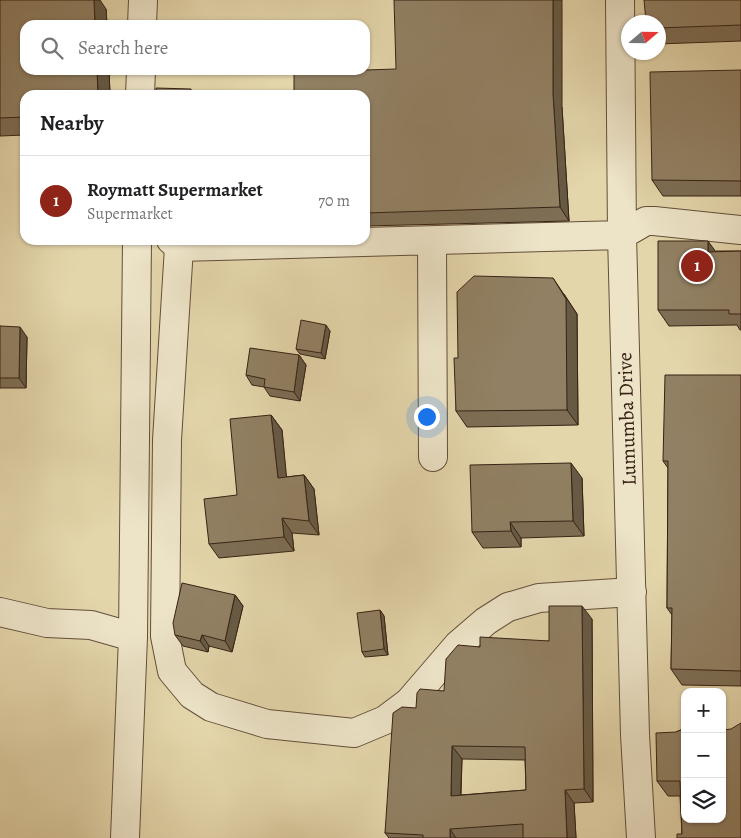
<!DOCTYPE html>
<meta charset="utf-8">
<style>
:root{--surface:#fff;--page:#f2f2f2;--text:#202124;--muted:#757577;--line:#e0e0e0;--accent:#8f2418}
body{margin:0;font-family:Alegreya,serif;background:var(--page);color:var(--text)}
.controls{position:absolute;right:15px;bottom:15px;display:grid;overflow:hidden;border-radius:10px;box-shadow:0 1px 4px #0004}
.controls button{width:45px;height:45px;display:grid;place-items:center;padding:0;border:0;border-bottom:1px solid var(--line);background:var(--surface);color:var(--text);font:25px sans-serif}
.compass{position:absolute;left:621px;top:15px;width:45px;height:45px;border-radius:50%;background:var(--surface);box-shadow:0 1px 4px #0004;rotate:70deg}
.you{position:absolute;left:426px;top:416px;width:18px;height:18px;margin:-12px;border:4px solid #fff;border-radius:50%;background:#1a73e8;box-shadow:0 0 0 8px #1a73e833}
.badge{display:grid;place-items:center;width:32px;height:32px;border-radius:50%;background:var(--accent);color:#fff;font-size:16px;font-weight:700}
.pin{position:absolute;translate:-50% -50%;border:2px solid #fff;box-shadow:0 1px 5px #0006}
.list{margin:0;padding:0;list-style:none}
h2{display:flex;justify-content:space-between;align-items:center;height:65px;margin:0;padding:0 20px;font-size:21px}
h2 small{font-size:16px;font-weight:400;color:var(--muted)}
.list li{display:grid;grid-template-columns:32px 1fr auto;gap:15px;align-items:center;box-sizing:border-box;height:90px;padding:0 20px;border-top:1px solid var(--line)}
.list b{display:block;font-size:19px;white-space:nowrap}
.list p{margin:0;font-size:16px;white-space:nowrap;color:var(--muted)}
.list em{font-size:16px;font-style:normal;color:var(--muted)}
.icon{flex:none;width:28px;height:28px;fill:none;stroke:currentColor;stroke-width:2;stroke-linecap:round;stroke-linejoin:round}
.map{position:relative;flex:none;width:741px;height:838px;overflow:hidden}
.search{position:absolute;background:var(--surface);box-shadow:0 1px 4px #0004;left:20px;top:20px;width:350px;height:55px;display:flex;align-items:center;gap:12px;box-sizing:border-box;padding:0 18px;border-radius:15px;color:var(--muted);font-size:19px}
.panel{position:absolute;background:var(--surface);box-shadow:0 1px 4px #0004;left:20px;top:90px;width:350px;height:155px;border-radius:15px}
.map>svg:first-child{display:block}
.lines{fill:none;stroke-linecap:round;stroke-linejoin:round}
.minor-casing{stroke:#634f3a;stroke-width:30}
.minor{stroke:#ede4c8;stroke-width:28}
.wall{fill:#7d6e55;stroke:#382215;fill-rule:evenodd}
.shaded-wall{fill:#665a45;stroke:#382215}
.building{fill:#918063;stroke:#382215;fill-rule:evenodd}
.labels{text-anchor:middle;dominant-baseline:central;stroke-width:5;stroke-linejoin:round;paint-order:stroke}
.street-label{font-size:20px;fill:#382215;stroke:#ede4c8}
</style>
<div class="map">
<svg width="741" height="838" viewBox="0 0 741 838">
<rect width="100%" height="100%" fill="#e4d6ab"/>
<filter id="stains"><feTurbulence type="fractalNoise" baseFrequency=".004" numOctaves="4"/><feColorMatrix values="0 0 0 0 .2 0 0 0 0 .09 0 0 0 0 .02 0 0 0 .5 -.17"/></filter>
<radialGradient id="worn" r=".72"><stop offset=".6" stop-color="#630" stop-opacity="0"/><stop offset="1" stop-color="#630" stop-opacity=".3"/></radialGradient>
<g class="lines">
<defs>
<path id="minor" d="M620 0 622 235 635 735 641 838
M142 25 143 0
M140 95 141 70
M171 240 179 247 622 235 646 221H654L741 230
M432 241 433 457
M179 247 167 440 165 636 172 671 192 695 211 707 267 724 354 733 385 720 409 702 458 645 486 621 508 607 539 598 632 592
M0 612 47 623 91 625 133 637
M125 838 133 637 137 240"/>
</defs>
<!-- minor casing -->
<use href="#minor" class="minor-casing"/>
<!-- minor -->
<use href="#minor" class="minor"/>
</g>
<!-- wall -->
<path class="wall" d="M0 0 106 9 107 25H25V70H109L110 95H25V135L0 136Z
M741 0V41L658 44V22Z
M741 70V196H663L652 180Z
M365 95 562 107 569 221 365 226Z
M716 251H741V330H740L737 325 669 326 658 310Z
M564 294 577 314 578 425 467 427 456 411 458 358Z
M0 326 27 337 26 388H0Z
M330 331 325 359 300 354 296 349Z
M299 355 306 365 300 401 270 396 264 387 252 385 246 375Z
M741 375V686L682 685 671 669 672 615 667 608 668 468 663 461Z
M271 415 282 430 286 477 304 475 314 489 319 535 292 533 294 551 219 558 209 544 237 495Z
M582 478 584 536 521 538V547L483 548 472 532Z
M235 595 243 606 232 652 209 646 208 652 183 646 175 635Z
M380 610 384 616 388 655 365 657 362 652Z
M592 619 593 802 574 803 576 838H389L385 833 416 708 444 691 480 647 549 641ZM462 759 525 760 526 790 461 795Z
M683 729 682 834 680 796H668L657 781 676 732Z"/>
<!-- shaded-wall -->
<path class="shaded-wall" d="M94 0H100L106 9 107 25H95Z
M553 0H562V107L569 221 560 207 553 94Z
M97 70H109L110 95H98Z
M708 241 719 256 708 252Z
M553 278 577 314 578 425 567 410Z
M326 325 330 331 325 359 321 353Z
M20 327 27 337 26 388 19 378Z
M299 355 306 365 300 401 294 392Z
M271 415 282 430 288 492 278 478Z
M571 463 582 478 584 536 573 521Z
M304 475 314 489 319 535 309 521Z
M282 518 292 533 294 551 284 537Z
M510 522 521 538V547L511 531Z
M235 595 243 606 232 652 225 641Z
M582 606 592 619 593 802 584 789Z
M380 610 384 616 388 655 384 649Z
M202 635 209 646 208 652 200 641Z
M452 746 462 759 460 809 451 796Z
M565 790 574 803 576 838H567Z
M450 829 456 838H450Z"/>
<!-- building -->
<path class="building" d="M0 0H94L95 25H25V70H97L98 95H25V117L0 118Z
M394 0H553V94L560 207 365 213V95H294V70H365L396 69Z
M644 0H741V25L658 28V22H646Z
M346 21V25H294V22Z
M741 70V181L652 180 650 72Z
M156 88 191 89 192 95H229H156Z
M658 241H708V252L741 251V314H729V310H658Z
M474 276 553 278 566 299 567 410 456 411 454 358H458L457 292Z
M301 320 326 325 321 353 296 349Z
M0 326 20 327 19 378H0Z
M250 348 299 355 294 392 264 387 265 379 246 375Z
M665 375H741V671L671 669 672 608H667L668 461H663Z
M271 415 278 478 304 475 309 521 282 518 284 537 209 544 204 499 237 495 230 419Z
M571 463 573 521 510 522 511 531 472 532 470 465Z
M182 583 235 595 225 641 202 635 200 641 175 635 173 623Z
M549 606H582L584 789 565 790 567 838H523V824L450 829V838H423V835L385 833 393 713 402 707 416 708 417 693 420 689 444 691 446 659 458 645 480 647V637L549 641ZM452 746 525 747 526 790 451 796Z
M380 610 384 649 362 652 357 613Z
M741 723V838H677V834H682L680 781H657L656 733 676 732 683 729 685 727V819H722V730L731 729Z"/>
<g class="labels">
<!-- street labels -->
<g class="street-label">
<text transform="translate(627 419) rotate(-92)">Lumumba Drive</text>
</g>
</g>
<rect width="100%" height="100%" filter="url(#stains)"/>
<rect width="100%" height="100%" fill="url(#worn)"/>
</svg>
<div class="controls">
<button>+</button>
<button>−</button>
<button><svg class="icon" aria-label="layers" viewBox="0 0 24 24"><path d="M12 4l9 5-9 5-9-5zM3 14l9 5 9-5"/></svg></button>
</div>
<svg class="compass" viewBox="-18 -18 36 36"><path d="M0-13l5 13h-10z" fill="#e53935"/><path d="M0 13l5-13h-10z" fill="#757577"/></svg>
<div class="you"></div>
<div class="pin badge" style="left:697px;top:266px">1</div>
<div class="search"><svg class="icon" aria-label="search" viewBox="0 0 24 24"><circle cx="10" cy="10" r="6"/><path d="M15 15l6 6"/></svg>Search here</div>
<section class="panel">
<h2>Nearby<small></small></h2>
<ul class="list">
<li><span class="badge">1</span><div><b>Roymatt Supermarket</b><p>Supermarket</p></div><em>70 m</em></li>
</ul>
</section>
</div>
